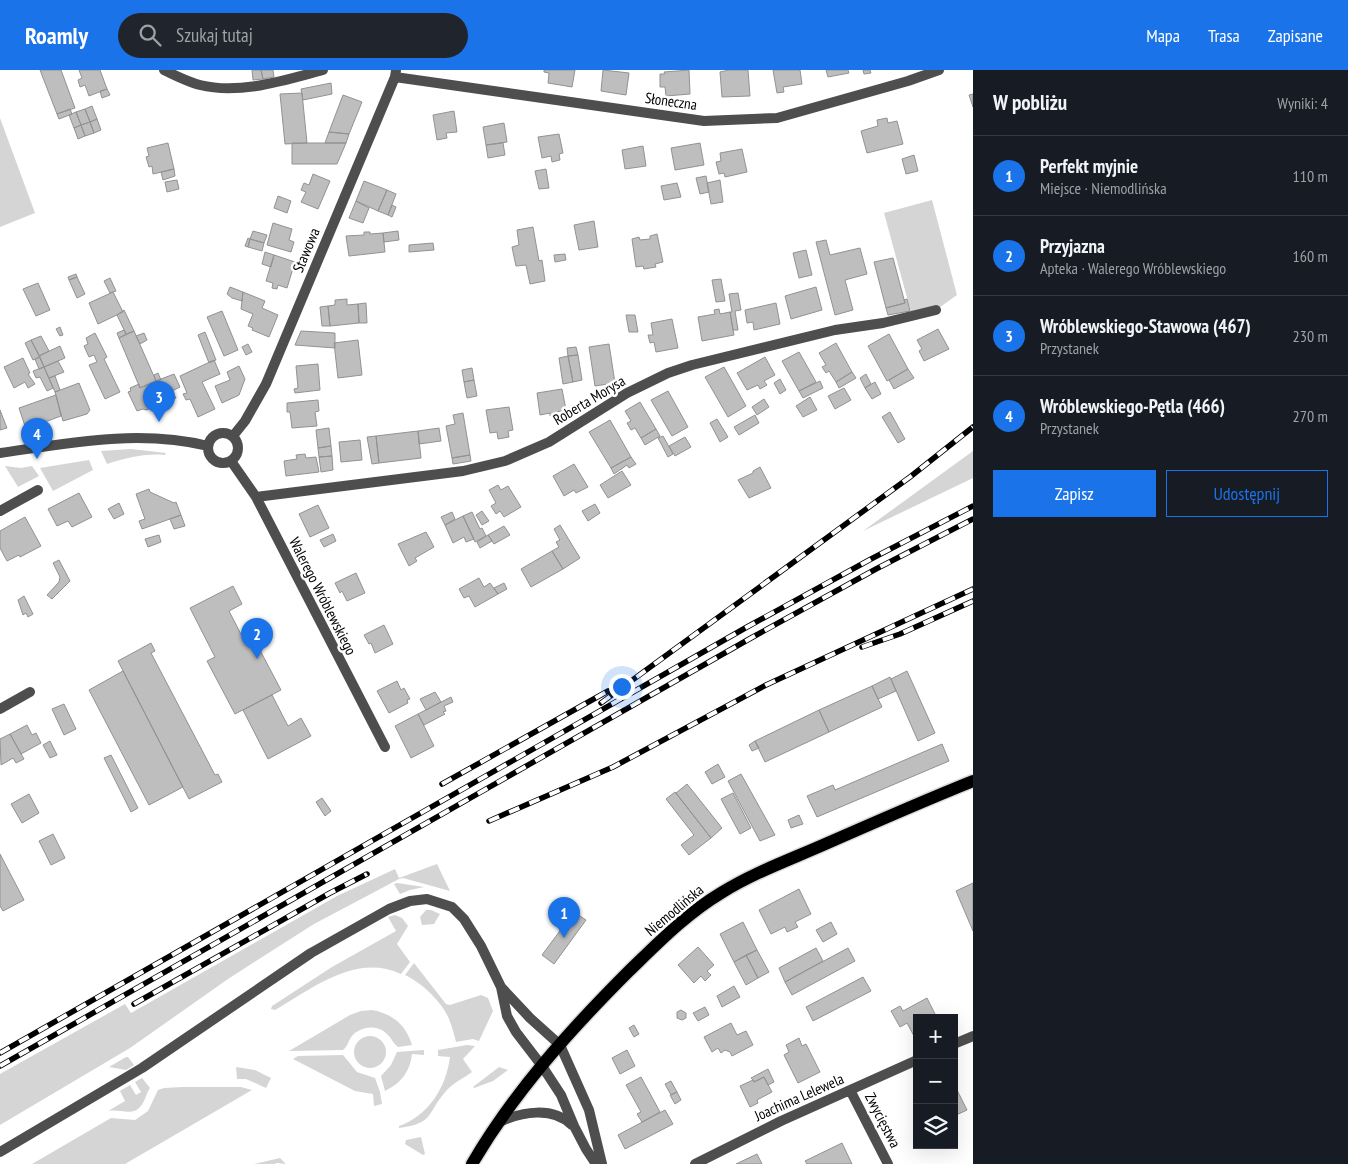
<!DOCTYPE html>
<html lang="pl">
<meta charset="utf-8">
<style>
:root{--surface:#171b24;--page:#20242c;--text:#f1f3f6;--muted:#9ea1a6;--line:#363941;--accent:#1a73e8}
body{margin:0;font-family:"PT Sans Narrow",sans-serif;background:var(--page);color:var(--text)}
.controls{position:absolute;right:15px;bottom:15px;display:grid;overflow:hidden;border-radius:0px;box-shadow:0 5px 20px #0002}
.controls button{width:45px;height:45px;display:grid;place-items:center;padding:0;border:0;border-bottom:1px solid var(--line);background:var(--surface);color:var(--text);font:25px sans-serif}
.you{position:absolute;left:621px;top:616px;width:18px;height:18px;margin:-12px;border:4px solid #fff;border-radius:50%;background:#1a73e8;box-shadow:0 0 0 8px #1a73e833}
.badge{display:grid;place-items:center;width:32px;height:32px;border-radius:50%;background:var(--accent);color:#fff;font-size:16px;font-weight:700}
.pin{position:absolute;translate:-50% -41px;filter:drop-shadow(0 1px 2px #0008)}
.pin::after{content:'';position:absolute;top:26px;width:18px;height:15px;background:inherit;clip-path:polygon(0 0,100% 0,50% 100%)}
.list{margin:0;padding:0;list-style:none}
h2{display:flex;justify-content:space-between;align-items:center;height:65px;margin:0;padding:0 20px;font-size:21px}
h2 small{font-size:16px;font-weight:400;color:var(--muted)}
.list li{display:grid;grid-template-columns:32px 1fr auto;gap:15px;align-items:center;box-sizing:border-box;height:80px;padding:0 20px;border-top:1px solid var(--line)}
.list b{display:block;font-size:19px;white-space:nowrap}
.list p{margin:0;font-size:16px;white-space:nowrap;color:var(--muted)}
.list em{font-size:16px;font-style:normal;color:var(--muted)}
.actions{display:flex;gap:10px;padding:15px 20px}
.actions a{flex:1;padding:11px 0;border:1px solid var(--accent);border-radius:0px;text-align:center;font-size:18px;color:var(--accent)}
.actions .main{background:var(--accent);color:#fff}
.icon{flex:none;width:28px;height:28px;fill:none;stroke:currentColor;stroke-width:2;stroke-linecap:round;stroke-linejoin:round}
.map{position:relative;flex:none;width:973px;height:1094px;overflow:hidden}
header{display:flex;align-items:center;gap:30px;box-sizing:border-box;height:70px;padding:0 25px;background:var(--accent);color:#fff}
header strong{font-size:24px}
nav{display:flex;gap:28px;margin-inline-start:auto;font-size:18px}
.search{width:350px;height:45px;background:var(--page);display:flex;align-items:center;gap:12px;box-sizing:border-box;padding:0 18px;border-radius:28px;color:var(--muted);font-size:19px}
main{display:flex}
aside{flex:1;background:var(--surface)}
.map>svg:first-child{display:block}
.green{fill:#d5d5d5}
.building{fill:#bebebe;stroke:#929292}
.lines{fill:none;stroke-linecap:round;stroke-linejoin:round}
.primary-casing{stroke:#dbdbdb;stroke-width:15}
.minor{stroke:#4e4e4e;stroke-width:10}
.tertiary{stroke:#4e4e4e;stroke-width:10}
.primary{stroke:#000;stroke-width:12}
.rail-casing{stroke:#000;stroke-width:5.5}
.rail{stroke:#fff;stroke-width:4;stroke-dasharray:11;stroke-linecap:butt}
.labels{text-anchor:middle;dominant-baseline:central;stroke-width:5;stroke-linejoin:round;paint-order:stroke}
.street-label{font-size:15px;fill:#000;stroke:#fff}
</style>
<header>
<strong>Roamly</strong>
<div class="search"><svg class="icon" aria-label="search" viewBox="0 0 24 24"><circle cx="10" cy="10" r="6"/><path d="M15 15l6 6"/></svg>Szukaj tutaj</div>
<nav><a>Mapa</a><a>Trasa</a><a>Zapisane</a></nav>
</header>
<main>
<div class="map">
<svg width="973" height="1094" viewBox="0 0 973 1094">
<rect width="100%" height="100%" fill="#fff"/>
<!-- green -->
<path class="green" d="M0 48 35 143 0 157Z
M932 130 957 225 936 240 912 246 884 143Z
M131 379 166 383 165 385C145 383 126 388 107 394L101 381Z
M973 381V408L863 461Z
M89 390 93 400 53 421 40 398Z
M5 396 21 398 32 396 39 406 18 417Z
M437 794 450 821 403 808 399 809 314 854 228 909 130 978 0 1055V1004L125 934 131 943 337 826 395 799 399 808Z
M397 813 424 817 410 820 400 824 394 814Z
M426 840H431L440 844 434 854 422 855 420 847Z
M395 845 402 848 408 856 397 874 410 892 401 904C356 883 313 918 275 940L271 939 272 936 332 897 396 861 388 847Z
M414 893 446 934 450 935 481 925 488 928 493 941 479 971 473 969 456 972C454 964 452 956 449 949 443 933 421 912 405 905Z
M372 940C393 944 406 955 412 975L398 977C393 973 392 969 388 965 378 954 361 956 352 966 348 971 348 976 343 980L289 981 350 945 361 941Z
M354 982a16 16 0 1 1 32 0a16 16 0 1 1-32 0Z
M467 975 475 976 463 989 472 1002C464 1008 453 1013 446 1021 426 1044 435 1053 399 1058V1056C428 1046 446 1018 450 987L438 986V980Z
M424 980V985L412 984C410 1002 401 1013 385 1021L381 1006 391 995 397 982Z
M343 985 357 1002 375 1008 380 1022 382 1034 374 1036 373 1024 355 1021 293 989 298 986Z
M126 987H128L134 995 126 1000 109 997Z
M236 997 255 1000 271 1008 266 1018 246 1009H237Z
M499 997 508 1000 493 1011 474 1018 473 1017Z
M142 1008 150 1018C146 1024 145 1032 140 1037 133 1046 119 1039 108 1041L125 1031 120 1021 130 1015 136 1025 141 1022 135 1012Z
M182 1017H241L252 1020 125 1094H32L111 1048 135 1050 138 1048 148 1041 158 1020 164 1018Z
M421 1067 425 1084 423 1085 405 1074 406 1070Z
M280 1088 286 1094 277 1093 274 1094H254Z"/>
<!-- building -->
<path class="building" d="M40 0H61L75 38 57 44Z
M79 0H100L107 19 89 26 85 15 80 17 78 10 82 8Z
M252 0H261L263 9 253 10Z
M261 0H273L274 7 263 9Z
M544 0H575L572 17 548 13 549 3 544 2Z
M603 0 629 3 626 25 601 21Z
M689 0 690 24 666 26 665 17H660V4H665L664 2Z
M729 0H748L750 26 722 27 720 2Z
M773 0H800L802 14 783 17 784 22 777 23Z
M826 0H848L849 3 828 7Z
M863 0H870L871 3 864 4Z
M331 13 332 24 303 30 301 19Z
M107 19 110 25 102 28 100 21Z
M302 23 307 73 285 74 280 24Z
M973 24V37L969 25Z
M343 25 362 32 349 64 329 62Z
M92 36 97 49 90 52 85 39Z
M70 39 72 44 59 49 57 44Z
M85 39 90 52 81 55 76 42Z
M454 41 457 62 446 63 447 68 437 70 433 45Z
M76 42 81 55 74 58 69 45Z
M887 48 888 53 897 51 903 74 867 83 861 61 878 56 877 50Z
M97 49 101 60 94 63 90 52Z
M90 52 94 63 85 66 81 55Z
M504 53 507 72 486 75 483 57Z
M81 55 85 66 78 69 74 58Z
M329 62 349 64 346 73H325Z
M559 64 563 83 559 84 560 90 552 92 551 86 542 88 538 67Z
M168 73 174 99 153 104 152 96 149 97 146 87 149 86 147 78Z
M292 73H346L337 94H292Z
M503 73 505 85 488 88 486 75Z
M700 73 704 95 675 100 671 78Z
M643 76 646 96 625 99 622 80Z
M742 79 747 102 725 107 724 103 719 104 716 92 721 91 720 83Z
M914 85 918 101 906 104 902 89Z
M174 99 175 106 163 110 161 102Z
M546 99 549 118 539 119 535 101Z
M313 104 330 111 318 139 301 132 306 122 301 120 304 113 309 115Z
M706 106 709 122 700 124 696 108Z
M177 110 179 119 167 122 165 112Z
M720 110 723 132 711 134 707 113Z
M364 111 387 120 378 141 356 131Z
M677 113 681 127 664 130 661 116Z
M387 120 396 124 388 145 378 141Z
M278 126 291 131 287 143 274 138Z
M356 131 369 138 363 153 349 148Z
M392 135 396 137 392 147 388 145Z
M594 151 598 177 579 180 574 155Z
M273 153 292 159 289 170 294 172 291 182 267 175Z
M533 157 539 191 542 190 545 211 530 214 526 195 516 196 512 177 519 175 517 160Z
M253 161 267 165 264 173 250 169Z
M398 161 399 170 384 172 383 163Z
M364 162H370V164L383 163 385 182 349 186 346 166 364 165Z
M657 164 663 192 655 194 656 197 644 199 643 196 636 197 632 169 639 167 640 170 650 169V166Z
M248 168 250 169 248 177 245 176Z
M250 169 264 173 262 181 248 177Z
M826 170 830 185 860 178 867 204 845 210 853 240 835 245 816 172Z
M433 173 434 180 409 182V175Z
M806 180 812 205 799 208 793 183Z
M265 182 274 185 271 197 262 194Z
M565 184 566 190 555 192 554 185Z
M274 185 295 192 287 218 278 215 277 219 272 218 273 213 266 211Z
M893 188 905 233 886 238 874 192Z
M76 204 77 207 69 210 68 207Z
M77 207 85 224 77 228 69 210Z
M110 208 116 221 110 223 104 211Z
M721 209 725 231 716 232 712 210Z
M38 213 50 240 36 246 23 219Z
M230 217 243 222 242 231 232 228 227 224Z
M816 217 822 240 791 249 785 226Z
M113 222 123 242 98 254 89 233Z
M243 222 265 231 262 238 278 245 269 267 252 260 253 258 248 256 253 244 241 239Z
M738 223 741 240 735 241 738 260H733L730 242H732L729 224Z
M347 229V235L358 234 359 253 330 256 328 236 335 235V230Z
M907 229 910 241 888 245 886 238 905 233 904 230Z
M366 233 367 253H359L358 234Z
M776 233 780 254 754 260 753 252 747 253 745 240Z
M328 236 330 256H322L320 237Z
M719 239 720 244 730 242 734 265 702 271 698 247 715 244 714 240Z
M124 240 134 261 126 264 117 245Z
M222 241 238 280 224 286 207 247Z
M626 245H635L638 262H629Z
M672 249 678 278 656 282 654 272 650 273 648 265H653L651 253Z
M60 257 63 265 60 266 56 259Z
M938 259 949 279 924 291 919 281 922 279 917 270Z
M124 260 126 264 119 268 117 263Z
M134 261 156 311 140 318 119 268Z
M301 261 335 263V278L295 275Z
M205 262 216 290 209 293 198 265Z
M95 263 107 287 104 289 120 322 105 329 89 295 97 292 94 285 89 287 84 276 88 274 86 268Z
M144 263 147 270 140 274 136 266Z
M889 264 908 299 887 311 868 276Z
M41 266 49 281 39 286 31 270Z
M31 270 40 287 33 290 25 273Z
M358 270 362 305 338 308 334 273Z
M836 273 852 302 836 312 829 301 826 303 822 297 826 295 819 283Z
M248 274 252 282 246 285 242 277Z
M609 274 615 313 595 316 589 277Z
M60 276 65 288 44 297 39 286Z
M576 277 578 285 568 286 567 278Z
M799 282 816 312 799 321 782 291Z
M578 285 582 310 573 312 568 286Z
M568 286 573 312 563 314 559 288Z
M40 287 44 297 39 299 35 289Z
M765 287 775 305 764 311 767 315 760 319 758 315 747 320 737 303Z
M23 288 30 303 28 304 35 314 28 318 25 312 14 318 4 297Z
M214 290 220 304 202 312 215 339 198 347 190 329 186 330 183 324 187 323 180 306Z
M58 291 64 302 49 308 44 297Z
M318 294 320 320 295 323 294 319 298 318 296 296Z
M239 296 245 309 239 325 222 333 215 316 230 310 227 302Z
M44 297 53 318 47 321 40 307 36 308 33 301Z
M724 297 746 336 728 347 705 307Z
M472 298 474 310 464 312 462 300Z
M908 299 914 308 894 319 889 310Z
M852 302 856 308 839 318 836 312Z
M158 303 161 310 156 311 154 305Z
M174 304 180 317 172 321 176 328 166 332 156 311Z
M866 304 871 314 865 318 860 308Z
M55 306 60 320 55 322 49 308Z
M780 309 786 320 780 324 774 313Z
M474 310 477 326 467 328 464 312Z
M156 311 165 330 154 334V337L146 340 143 339 137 341 128 322 131 321 130 318 139 314 140 318Z
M820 311 823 318 803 328 799 321Z
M875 312 881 324 872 329 865 318Z
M79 313 90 340 87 344 63 351 55 322Z
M844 318 851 330 835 339 828 326Z
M562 319 566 340 557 342 558 345 550 346V343L540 345 537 323Z
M668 321 688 357 672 366 651 330Z
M56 325 61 346 26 359 19 338Z
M810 327 817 340 803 347 796 336Z
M764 329 769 337 757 345 752 337Z
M318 330 319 341 315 342 317 356 292 358 290 342H287V333Z
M640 332 656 359 641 368 635 358 631 360 627 353 631 351 625 341Z
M509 337 513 360 508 361 509 367 498 369 497 362 490 363 486 340Z
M0 340 7 358 0 360Z
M890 342 905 369 898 373 882 347Z
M463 343 470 385 452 388 446 356 455 354 453 345Z
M755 345 759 353 739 365 734 357Z
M717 349 728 367 720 372 710 353Z
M610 350 631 387 611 398 589 362Z
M329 358 331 376 318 378 316 360Z
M439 358 441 371 419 374 418 361Z
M656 359 660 366 645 375 641 368Z
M418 361 421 388 379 393 376 366Z
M376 366 379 393 372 394 367 367Z
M663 366 673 384 668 387 658 368Z
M685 367 691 377 675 386 669 376Z
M360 370 362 390 341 392 339 372Z
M331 376 332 386 319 387 318 378Z
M305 384 306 388 316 387 319 402 286 406 284 391 297 389 296 385Z
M470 385 471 391 453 394 452 388Z
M332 386 333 400 321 402 319 387Z
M631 387 636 394 629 398 627 395 614 404 611 398Z
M574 394 588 417 576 423 574 420 564 426 553 406Z
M760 397 771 418 749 428 738 410 753 403V401Z
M622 401 631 415 608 428 600 415Z
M498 415 501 420 508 416 521 437 504 447 500 441 496 444 491 436 496 433 489 420Z
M149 419 150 422 174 433 176 432 181 445 142 459 139 451 145 449 136 424Z
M79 423 92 447 72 457 68 451 57 456 48 439Z
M119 433 124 444 114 449 108 439Z
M595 434 600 443 588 451 582 441Z
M318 435 329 458 310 467 299 444Z
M482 441 489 451 482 455 476 445Z
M452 442 455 449 445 455 441 447Z
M472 442 480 459 482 458 486 466 475 472 463 446Z
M181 445 185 456 174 459 170 449Z
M463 446 474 469 466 472 464 467 453 473 445 455Z
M25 447 41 476 20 487 19 485 7 491 0 478V461Z
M560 455 580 488 563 499 552 481 559 477 556 472 560 470 554 459Z
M504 456 510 465 494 474 488 465Z
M426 462 434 477 415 488 417 491 409 496 398 474Z
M333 464 336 471 324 477 320 470Z
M159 465 161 472 148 477 145 469Z
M488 465 492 471 480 478 477 472Z
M552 481 563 499 531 517 521 499Z
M59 490 70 511 52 529 47 525 59 512 60 507 53 493Z
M356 503 365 523 347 531 342 521 340 523 335 513Z
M479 508 484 517 490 513 498 524 475 537 469 526 464 528 459 519Z
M504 513 507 519 498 524 494 518Z
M233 516 242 534 229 541 245 572 253 567 281 620 235 644 207 591 215 587 190 538Z
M24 526 33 544 28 547 26 543 23 545 18 530Z
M384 555 393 574 375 583 371 573 369 574 364 565Z
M151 573 155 581 151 583 215 705 218 704 222 712 189 729 118 591Z
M123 601 183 717 149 735 89 620Z
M907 601 935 663 918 671 891 609Z
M890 607 896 621 878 629 872 616Z
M397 611 401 620 404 618 410 629 407 630 408 633 389 643 377 621Z
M872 616 882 637 829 662 819 640Z
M435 622 441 632 426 640 420 629Z
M272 625 288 656 301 648 311 666 268 689 243 640Z
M451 627 453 632 444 636 446 641 443 642 445 644 424 655 418 644Z
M64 634 76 659 64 665 52 639Z
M819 640 829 662 765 692 755 671Z
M418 644 434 676 411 688 395 656Z
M27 655 32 665 36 663 41 673 21 684 10 664Z
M10 664 24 689 16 693 13 688 1 695 0 669Z
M50 671 57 685 50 688 43 675Z
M755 671 759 678 752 681 749 675Z
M942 674 949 691 817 747 807 726 833 715 835 720Z
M111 685 138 738 131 742 104 688Z
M718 694 725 707 712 714 705 702Z
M741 704 775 765 760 771 728 711Z
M687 714 722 758 711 768 676 723Z
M675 722 711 768 689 785 681 775 694 765 666 729Z
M733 723 751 758 740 764 721 729Z
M29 724 39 743 22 753 11 734Z
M322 728 331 741 325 746 316 732Z
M799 745 803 754 791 758 788 750Z
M53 764 65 788 51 795 39 771Z
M0 784 24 830 3 841 0 836Z
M973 813V861L956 821Z
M799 819 811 844 795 852 798 857 787 862 785 857 771 864 759 840Z
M574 842 586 850 554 894 542 885Z
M743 852 757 880 734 892 720 864Z
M831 852 837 864 823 872 816 860Z
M698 877 714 895 707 901 711 905 705 911 701 906 694 913 678 895Z
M816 878 823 891 785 912 779 898Z
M848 878 855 891 792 925 785 912Z
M757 880 769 902 758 908 746 885Z
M746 885 758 908 746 915 734 892Z
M863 907 871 921 813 951 806 937Z
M734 916 740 927 722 937 717 926Z
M927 928 937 948H917V965L914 966 907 953 900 957 891 941 900 936 903 941Z
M705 937 709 945 698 951 693 943Z
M681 940 686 943V948L682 950 677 948V942Z
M731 953 737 965 746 961 753 975 732 986 730 982 725 980 721 983 718 978 712 982 704 967Z
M634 955 639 964 634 967 629 958Z
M799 968 802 976 806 974 820 1002 798 1013 784 985 789 982 786 975Z
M627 980 635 996 620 1004 612 988Z
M768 999 774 1012 768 1015 764 1007 754 1012 753 1010 751 1008Z
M641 1007 660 1042 642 1052 637 1044 641 1042 626 1015Z
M764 1007 772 1022 757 1030 758 1033 750 1037 740 1016 753 1010 754 1012Z
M671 1011 677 1022 671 1025 665 1014Z
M954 1014 967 1040 954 1046Z
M677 1022 681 1030 675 1034 670 1025Z
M665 1040 673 1054 625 1079 618 1065Z
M842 1073 852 1094H807L805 1091Z
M757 1084 762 1094H736Z"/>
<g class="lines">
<defs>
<path id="primary" d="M472 1094C514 1022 570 960 629 901 658 873 686 844 721 823 753 803 789 790 823 775 873 753 923 731 973 711"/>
</defs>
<!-- primary casing -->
<use href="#primary" class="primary-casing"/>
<!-- minor -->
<path class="minor" d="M164 0C176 6 188 12 200 15 240 25 285 10 323 0
M395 7 704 51 777 48 908 11 939 0
M208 378a15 15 0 1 1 30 0a15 15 0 1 1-30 0Z
M233 366 245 351 266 314 395 7 396 0
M0 383C69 373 139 359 208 376
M231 391 256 427 385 677
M256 427 463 401 505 391 549 372 627 323 668 303 692 295 835 260 883 253 936 240
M0 441 38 420
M0 639 30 622
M501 917 530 948 560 975
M954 974 973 966
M850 1020 888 1094
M0 1082 142 998 311 883 389 839 410 831 427 829 452 837 464 849 481 876 501 917 507 946 516 962 542 996
M695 1094 781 1051 917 990"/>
<!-- tertiary -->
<path class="tertiary" d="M560 975 589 1040 602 1094
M542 996 561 1025 574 1056 586 1079 596 1094
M499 1052C522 1042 552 1036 572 1055"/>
<!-- primary -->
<use href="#primary" class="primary"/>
<defs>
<path id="rail" d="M862 577 900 564 973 531
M601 633 910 407 973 357
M442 714 608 621
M489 751 613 697 766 615 973 519
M134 934 330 823 367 804
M0 983 747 557 871 489 973 436
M0 996 751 568 876 499 973 449"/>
</defs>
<!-- rail casing -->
<use href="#rail" class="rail-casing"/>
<!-- rail -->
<use href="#rail" class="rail"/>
</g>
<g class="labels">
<!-- street labels -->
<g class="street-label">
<text transform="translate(671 31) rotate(8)">Słoneczna</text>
<text transform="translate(306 180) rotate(-67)">Stawowa</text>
<text transform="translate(589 330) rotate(-31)">Roberta Morysa</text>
<text transform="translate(323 526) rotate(63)">Walerego Wróblewskiego</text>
<text transform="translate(674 840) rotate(-40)">Niemodlińska</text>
<text transform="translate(799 1027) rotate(-24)">Joachima Lelewela</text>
<text transform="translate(883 1050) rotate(63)">Zwycięstwa</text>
</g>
</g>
</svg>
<div class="controls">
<button>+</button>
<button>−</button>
<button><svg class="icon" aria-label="layers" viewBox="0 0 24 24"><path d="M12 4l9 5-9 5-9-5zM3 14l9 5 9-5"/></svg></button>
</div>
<div class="you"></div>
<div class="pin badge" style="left:564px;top:868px">1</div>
<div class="pin badge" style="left:257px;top:589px">2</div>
<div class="pin badge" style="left:159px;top:352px">3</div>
<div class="pin badge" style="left:37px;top:389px">4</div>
</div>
<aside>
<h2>W pobliżu<small>Wyniki: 4</small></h2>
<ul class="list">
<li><span class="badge">1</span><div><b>Perfekt myjnie</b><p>Miejsce · Niemodlińska</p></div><em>110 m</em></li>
<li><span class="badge">2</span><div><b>Przyjazna</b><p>Apteka · Walerego Wróblewskiego</p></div><em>160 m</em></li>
<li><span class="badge">3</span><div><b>Wróblewskiego-Stawowa (467)</b><p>Przystanek</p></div><em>230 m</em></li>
<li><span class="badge">4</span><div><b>Wróblewskiego-Pętla (466)</b><p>Przystanek</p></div><em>270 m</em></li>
</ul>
<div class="actions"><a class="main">Zapisz</a><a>Udostępnij</a></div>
</aside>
</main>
